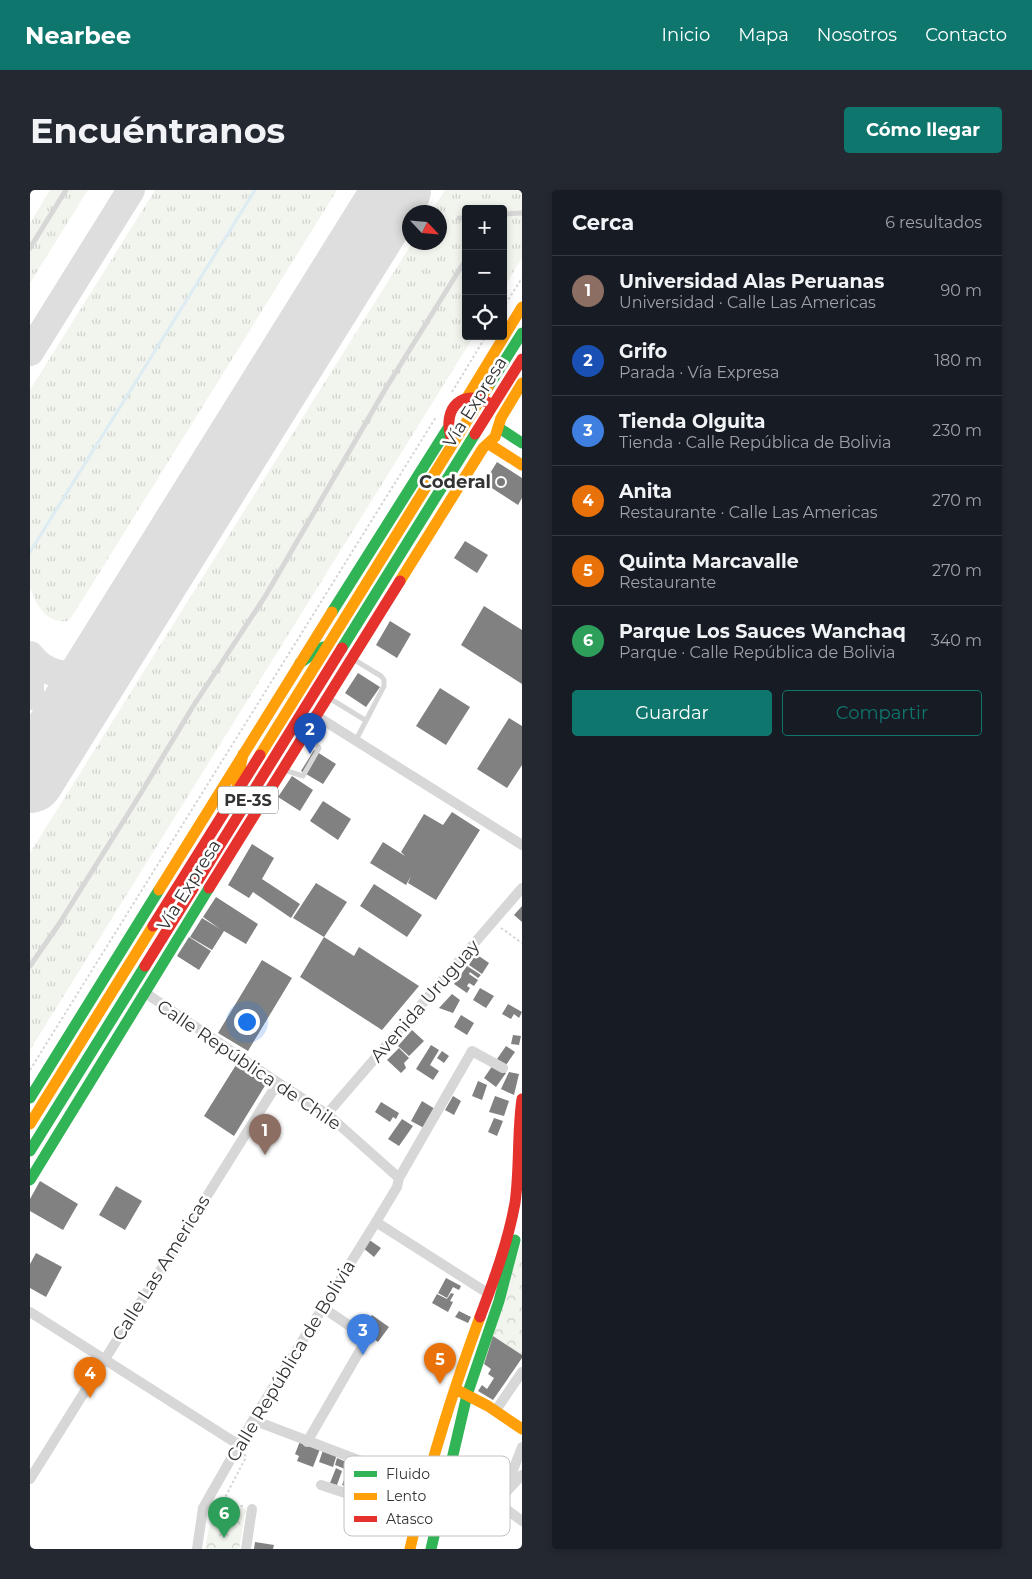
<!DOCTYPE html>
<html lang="es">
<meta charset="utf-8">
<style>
:root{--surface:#171b24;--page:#242831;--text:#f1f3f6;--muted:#9ea1a6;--line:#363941;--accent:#0f766e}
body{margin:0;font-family:Montserrat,sans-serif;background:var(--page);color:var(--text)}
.controls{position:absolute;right:15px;top:15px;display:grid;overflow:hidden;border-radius:5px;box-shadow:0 2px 8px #0003}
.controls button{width:45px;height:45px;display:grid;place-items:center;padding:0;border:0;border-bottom:1px solid var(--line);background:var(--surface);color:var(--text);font:25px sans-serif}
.compass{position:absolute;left:372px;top:15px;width:45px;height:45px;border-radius:50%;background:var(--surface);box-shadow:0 2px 8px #0003;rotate:116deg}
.you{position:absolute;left:216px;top:831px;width:18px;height:18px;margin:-12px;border:4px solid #fff;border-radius:50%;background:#1a73e8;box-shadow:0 0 0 8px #1a73e833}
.badge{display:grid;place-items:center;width:32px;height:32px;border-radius:50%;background:var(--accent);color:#fff;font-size:16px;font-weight:700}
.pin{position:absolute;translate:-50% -41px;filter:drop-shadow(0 1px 2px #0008)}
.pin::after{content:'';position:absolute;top:26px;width:18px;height:15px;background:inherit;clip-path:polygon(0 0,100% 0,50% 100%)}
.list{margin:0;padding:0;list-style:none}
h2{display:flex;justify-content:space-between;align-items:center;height:65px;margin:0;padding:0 20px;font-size:21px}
h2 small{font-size:16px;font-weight:400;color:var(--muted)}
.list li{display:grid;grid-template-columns:32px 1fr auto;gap:15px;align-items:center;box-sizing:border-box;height:70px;padding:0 20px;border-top:1px solid var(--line)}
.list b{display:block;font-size:19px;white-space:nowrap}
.list p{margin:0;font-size:16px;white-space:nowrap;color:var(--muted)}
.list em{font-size:16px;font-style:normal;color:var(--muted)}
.actions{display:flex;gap:10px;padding:15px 20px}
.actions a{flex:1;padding:11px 0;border:1px solid var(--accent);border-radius:5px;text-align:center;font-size:18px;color:var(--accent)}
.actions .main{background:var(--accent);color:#fff}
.icon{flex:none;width:28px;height:28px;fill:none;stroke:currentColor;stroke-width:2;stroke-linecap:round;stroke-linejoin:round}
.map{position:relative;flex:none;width:492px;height:1359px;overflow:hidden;border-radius:5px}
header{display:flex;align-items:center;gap:30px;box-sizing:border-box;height:70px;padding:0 25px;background:var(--accent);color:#fff}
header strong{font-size:24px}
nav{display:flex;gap:28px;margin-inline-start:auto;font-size:18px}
.intro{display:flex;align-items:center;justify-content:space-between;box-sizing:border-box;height:120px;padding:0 30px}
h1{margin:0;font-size:35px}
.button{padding:12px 22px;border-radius:5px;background:var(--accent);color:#fff;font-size:18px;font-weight:700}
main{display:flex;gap:30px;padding:0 30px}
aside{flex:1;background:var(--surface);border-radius:5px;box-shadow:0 2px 8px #0003}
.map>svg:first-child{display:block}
.grass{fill:url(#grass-tufts)}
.park{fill:url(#park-crowns)}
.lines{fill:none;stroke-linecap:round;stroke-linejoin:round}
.stream{stroke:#ddebf3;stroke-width:3}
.taxiway{stroke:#dedede;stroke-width:28}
.runway{stroke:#dedede;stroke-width:68}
.building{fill:#818181}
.path{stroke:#d6d6d6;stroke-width:2;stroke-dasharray:2.5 2.5;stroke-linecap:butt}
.lane{stroke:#d7d7d7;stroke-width:5}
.street{stroke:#d7d7d7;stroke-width:10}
.fast{stroke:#30b455;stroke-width:11}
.slow{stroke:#ff9f0a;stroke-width:11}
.jam{stroke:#e5322d;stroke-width:11}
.poi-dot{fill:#7a7a7a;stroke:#fff;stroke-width:2}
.labels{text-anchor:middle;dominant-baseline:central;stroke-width:5;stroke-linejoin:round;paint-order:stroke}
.shield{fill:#fff;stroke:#707070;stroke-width:1}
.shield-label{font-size:16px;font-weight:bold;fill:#333}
.street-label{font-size:18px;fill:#333;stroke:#fff}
.poi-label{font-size:18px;font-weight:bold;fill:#333;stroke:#fff;text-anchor:end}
.key{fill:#fff;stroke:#c2c2c2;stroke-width:1}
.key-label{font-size:14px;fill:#333}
</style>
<header>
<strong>Nearbee</strong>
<nav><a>Inicio</a><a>Mapa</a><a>Nosotros</a><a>Contacto</a></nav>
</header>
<div class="intro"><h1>Encuéntranos</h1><a class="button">Cómo llegar</a></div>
<main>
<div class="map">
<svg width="492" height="1359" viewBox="0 0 492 1359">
<defs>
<pattern id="grass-tufts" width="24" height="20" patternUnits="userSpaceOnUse" patternTransform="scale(1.25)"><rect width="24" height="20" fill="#f1f5ed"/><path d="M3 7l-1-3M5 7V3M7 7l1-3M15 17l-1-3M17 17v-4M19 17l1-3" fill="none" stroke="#cfd2cc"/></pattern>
<pattern id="park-crowns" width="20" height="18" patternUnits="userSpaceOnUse" patternTransform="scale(1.25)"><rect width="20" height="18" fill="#f1f5ed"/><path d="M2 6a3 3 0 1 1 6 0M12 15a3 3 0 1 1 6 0" fill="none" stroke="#cfd2cc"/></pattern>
</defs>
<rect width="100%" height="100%" fill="#fff"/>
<!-- grass -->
<path class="grass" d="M20 0H58L0 93V33Z
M125 0H307L43 425 38 431C16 434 7 415 0 398V200Z
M415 0H492V68L473 99V19H436V146H444L0 860V663L382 53 410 52V22H401Z"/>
<!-- park -->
<path class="park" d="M492 1050V1165L463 1146Z
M216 1318 209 1359H175L179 1338 186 1320Z"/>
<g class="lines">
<!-- stream -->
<path class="stream" d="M0 362 225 0"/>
<!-- taxiway -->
<path class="taxiway" d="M0 162 101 0
M0 465C13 483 39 491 59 479 68 474 75 466 81 458
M0 490V506"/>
<!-- runway -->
<path class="runway" d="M0 589 367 0"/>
</g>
<!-- building -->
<path class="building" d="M467 272 492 288V308L488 315 454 293Z
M435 351 458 365 447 383 424 368Z
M454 416 492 440V494L431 455Z
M360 431 381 444 367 468 346 455Z
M328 483 350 497 336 517 315 503Z
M410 498 440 517 416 555 386 536Z
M479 528 492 536V575L477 598 447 579Z
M284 560 306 574 293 594 271 581Z
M262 586 283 600 270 621 248 607Z
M293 611 321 629 308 650 280 631Z
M422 622 450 640 406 710 378 693 381 686 376 695 340 673 353 652 375 666 371 662 394 624 413 635Z
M222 654 244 668 232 689 270 714 261 728 223 702 219 708 198 695Z
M286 693 317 712 294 747 324 766 329 757 389 796 352 840 270 787 294 747 263 728Z
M344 694 392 725 377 747 330 716Z
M186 707 228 734 216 754 194 741 182 760 160 747 172 728 190 739 173 727Z
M492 716V732L484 725Z
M159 747 181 761 169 780 147 766Z
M446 764 459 773 452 784 439 775Z
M232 770 262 788 218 861 188 843Z
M437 776 451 785 448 788 440 782 439 784 448 790 444 796 439 793 437 796 440 798 437 803 424 794Z
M450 798 464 806 456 818 443 810Z
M422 804 430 810 423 823 409 818Z
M478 814 492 822 489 828 484 824 481 829 472 824Z
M431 825 444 833 437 845 424 837Z
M382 840 394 851 379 866 368 856Z
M483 845 491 846 489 855 481 854Z
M401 855 409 860 400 875 409 881 403 890 386 879Z
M476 856 485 862 476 875 467 869Z
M369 858 379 868 374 873 376 878 371 883 357 870Z
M412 861 419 866 414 873 407 868Z
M206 875 236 894 204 946 174 926Z
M463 875 476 883 466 897 454 888Z
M479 882 489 884 484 905 471 899Z
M448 891 457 895 452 910 442 906Z
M423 906 431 911 424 925 415 920Z
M465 906 479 911 474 926 459 922Z
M392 911 405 919 394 938 381 931Z
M351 912 369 923 366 929 363 927 360 932 345 922Z
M464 928 473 931 467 946 458 942Z
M372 929 383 936 369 956 358 949Z
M10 991 48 1014 33 1040 0 1021V1009Z
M86 996 112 1011 95 1040 69 1025Z
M338 1049 351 1058 344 1067 332 1057Z
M6 1063 32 1077 16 1107 0 1098V1074Z
M416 1088 431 1096 429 1100 423 1097 417 1108 408 1103Z
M421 1103 424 1104 420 1111 423 1112 418 1122 402 1113 407 1104 417 1109Z
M429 1121 441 1127 438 1133 425 1127Z
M342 1125 359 1137 348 1152 332 1140Z
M463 1146 492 1165V1168L463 1210 448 1201 452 1195 457 1199 464 1188 458 1184 461 1179 454 1174Z
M270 1251 290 1259 283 1277 267 1271 269 1266 265 1264Z
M293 1260 307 1264 303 1277 289 1272Z
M307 1268 323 1275 324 1271 329 1273 325 1283 305 1275Z
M306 1278 312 1281 307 1295 300 1293Z
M317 1282 324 1285 320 1298 312 1295Z
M225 1352 244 1355 243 1359H224Z"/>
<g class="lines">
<!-- path -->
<path class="path" d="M473 118 492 88
M422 202 456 146
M471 738 492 753
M0 880 406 227
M213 1316 192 1319 191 1315 215 1269V1264"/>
<!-- lane -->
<path class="lane" d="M473 24 492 23
M429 28H436
M0 58 36 0
M323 469 351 486 354 490V496L326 550
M299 508 335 530
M254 580 273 586 289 558 277 542
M0 776 29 734 111 603 162 518 236 405 356 198 436 69"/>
<!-- street -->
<path class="street" d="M285 525 492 655
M114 802 250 894 297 924 369 988
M297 924 492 698
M346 1032 459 1104
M0 1122 209 1255
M466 1220 492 1182
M223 1230 394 1295
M277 1252 336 1150 333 1145 292 1117
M492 1257 473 1306 476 1319 492 1331
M0 1289 242 902 250 894
M291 1295 318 1304H321L334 1273
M477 1301 492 1285
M167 1359 173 1318 223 1230 346 1032 367 997 369 988 442 861 473 878
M216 1359 222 1319"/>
<!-- fast -->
<path class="fast" d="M458 197 492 143
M469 238 492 253
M302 422 418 238
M312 458 445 244
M270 473 293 457
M0 908 129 700
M0 961 115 776
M0 990 179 698
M401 1359 437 1205 469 1111 485 1050"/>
<!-- slow -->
<path class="slow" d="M436 209 492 117
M459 254 492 275
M370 391 453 258 465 247 471 228 492 193
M230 565 458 197
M207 594 213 564
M129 700 302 422
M0 934 123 736
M429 1201 458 1216 492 1239
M380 1359C398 1280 422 1203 450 1127"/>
<!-- jam -->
<path class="jam" d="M445 244 492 169
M421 247C412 218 433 197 461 214
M179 698 370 391
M123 736 230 565
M115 776 312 458
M450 1127C464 1090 478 1052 485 1013 490 978 487 943 492 909"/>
</g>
<!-- markers -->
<circle class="poi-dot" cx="471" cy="292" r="5"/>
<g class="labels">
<!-- shield labels -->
<rect class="shield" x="188" y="596.5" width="60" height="27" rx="4"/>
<g class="shield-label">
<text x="218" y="610">PE-3S</text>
</g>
<!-- street labels -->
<g class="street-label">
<text transform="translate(445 212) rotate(-58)">Vía Expresa</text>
<text transform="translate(159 695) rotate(-58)">Vía Expresa</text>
<text transform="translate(395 811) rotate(-49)">Avenida Uruguay</text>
<text transform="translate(219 875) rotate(34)">Calle República de Chile</text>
<text transform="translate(131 1078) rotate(-58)">Calle Las Americas</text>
<text transform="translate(261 1171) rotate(-59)">Calle República de Bolivia</text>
</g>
<!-- poi labels -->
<g class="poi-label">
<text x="461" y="292">Coderal</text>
</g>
</g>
<!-- legend -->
<rect x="314" y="1266" width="166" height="80" rx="8" class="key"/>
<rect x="324" y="1281" width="23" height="6" fill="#30b455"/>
<rect x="324" y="1303" width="23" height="7" fill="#ff9f0a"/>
<rect x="324" y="1326" width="23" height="6" fill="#e5322d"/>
<g class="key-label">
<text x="356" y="1289">Fluido</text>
<text x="356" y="1311">Lento</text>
<text x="356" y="1334">Atasco</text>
</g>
</svg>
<div class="controls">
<button>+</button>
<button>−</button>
<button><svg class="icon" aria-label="locate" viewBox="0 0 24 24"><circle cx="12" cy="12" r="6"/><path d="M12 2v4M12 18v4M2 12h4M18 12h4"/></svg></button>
</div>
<svg class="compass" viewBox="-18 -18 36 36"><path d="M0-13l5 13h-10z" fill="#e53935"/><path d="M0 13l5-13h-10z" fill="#9ea1a6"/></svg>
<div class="you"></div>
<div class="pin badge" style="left:235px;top:965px;background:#8d6e63">1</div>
<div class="pin badge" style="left:280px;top:564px;background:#1a4fb4">2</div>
<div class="pin badge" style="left:333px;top:1165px;background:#3f7fe0">3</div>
<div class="pin badge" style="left:60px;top:1208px;background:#e8710a">4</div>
<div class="pin badge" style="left:410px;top:1194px;background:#e8710a">5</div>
<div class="pin badge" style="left:194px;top:1348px;background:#2e9e5b">6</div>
</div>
<aside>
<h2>Cerca<small>6 resultados</small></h2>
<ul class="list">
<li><span class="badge" style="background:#8d6e63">1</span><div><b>Universidad Alas Peruanas</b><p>Universidad · Calle Las Americas</p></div><em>90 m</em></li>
<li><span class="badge" style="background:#1a4fb4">2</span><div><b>Grifo</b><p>Parada · Vía Expresa</p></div><em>180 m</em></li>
<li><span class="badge" style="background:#3f7fe0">3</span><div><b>Tienda Olguita</b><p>Tienda · Calle República de Bolivia</p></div><em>230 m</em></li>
<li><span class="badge" style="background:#e8710a">4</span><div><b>Anita</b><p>Restaurante · Calle Las Americas</p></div><em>270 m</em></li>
<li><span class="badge" style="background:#e8710a">5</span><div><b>Quinta Marcavalle</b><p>Restaurante</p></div><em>270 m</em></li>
<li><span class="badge" style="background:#2e9e5b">6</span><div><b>Parque Los Sauces Wanchaq</b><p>Parque · Calle República de Bolivia</p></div><em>340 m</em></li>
</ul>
<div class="actions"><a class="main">Guardar</a><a>Compartir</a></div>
</aside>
</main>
